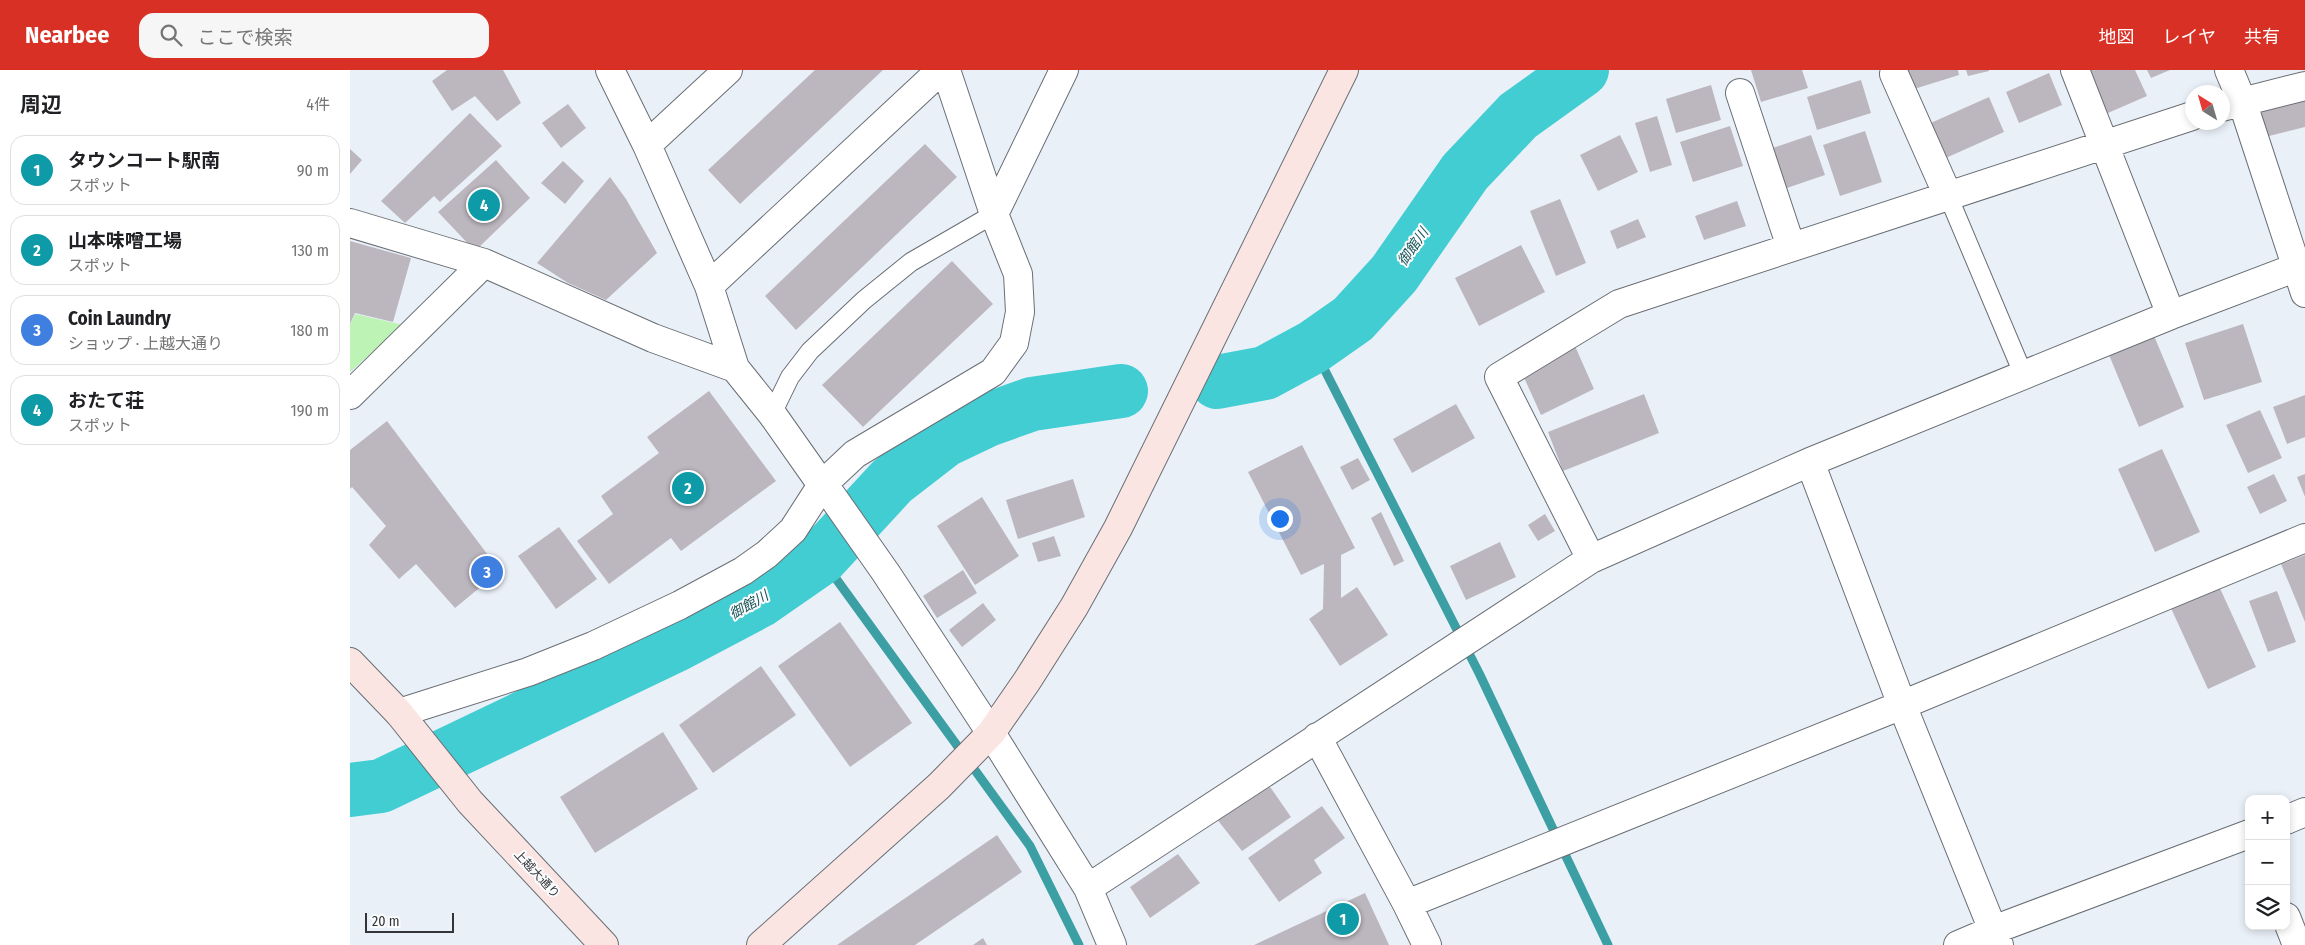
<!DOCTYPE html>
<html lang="ja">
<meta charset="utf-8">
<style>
:root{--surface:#fff;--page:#f6f6f6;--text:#202124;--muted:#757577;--line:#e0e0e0;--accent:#d93025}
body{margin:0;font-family:"Fira Sans Condensed","Noto Sans JP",sans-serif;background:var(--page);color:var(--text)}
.controls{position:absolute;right:15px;bottom:15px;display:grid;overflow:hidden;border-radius:10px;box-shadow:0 2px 8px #0003}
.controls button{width:45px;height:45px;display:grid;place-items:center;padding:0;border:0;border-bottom:1px solid var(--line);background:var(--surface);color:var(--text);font:25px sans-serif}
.compass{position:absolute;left:1835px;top:15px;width:45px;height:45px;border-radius:50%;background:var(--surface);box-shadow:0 2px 8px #0003;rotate:323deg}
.scale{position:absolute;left:15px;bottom:12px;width:89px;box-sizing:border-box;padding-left:5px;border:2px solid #323437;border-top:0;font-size:14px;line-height:18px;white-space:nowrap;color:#323437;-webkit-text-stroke:4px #fbfcfe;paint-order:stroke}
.you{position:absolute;left:929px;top:448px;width:18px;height:18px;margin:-12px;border:4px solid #fff;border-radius:50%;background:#1a73e8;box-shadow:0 0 0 8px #1a73e833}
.badge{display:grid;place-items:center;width:32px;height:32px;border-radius:50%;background:var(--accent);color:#fff;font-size:16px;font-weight:700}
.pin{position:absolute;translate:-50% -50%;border:2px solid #fff;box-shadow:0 1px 5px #0006}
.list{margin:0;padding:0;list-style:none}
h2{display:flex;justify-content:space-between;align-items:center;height:65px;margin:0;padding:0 20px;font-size:21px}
h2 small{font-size:16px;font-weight:400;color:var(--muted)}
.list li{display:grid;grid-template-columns:32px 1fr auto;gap:15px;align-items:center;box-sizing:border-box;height:70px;margin:0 10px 10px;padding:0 10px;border:1px solid var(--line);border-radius:15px}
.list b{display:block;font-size:19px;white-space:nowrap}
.list p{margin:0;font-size:16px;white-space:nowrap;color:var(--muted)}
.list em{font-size:16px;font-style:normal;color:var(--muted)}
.icon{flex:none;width:28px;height:28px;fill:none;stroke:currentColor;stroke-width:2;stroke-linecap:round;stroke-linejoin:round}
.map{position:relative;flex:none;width:1955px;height:875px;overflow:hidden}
header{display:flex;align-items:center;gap:30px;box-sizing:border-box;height:70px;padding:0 25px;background:var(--accent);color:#fff}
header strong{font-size:24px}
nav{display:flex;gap:28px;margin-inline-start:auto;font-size:18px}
.search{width:350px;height:45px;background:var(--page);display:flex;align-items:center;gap:12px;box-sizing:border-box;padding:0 18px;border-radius:15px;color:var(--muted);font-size:19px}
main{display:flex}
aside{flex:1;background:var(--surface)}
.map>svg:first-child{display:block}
.green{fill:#bdf3b5}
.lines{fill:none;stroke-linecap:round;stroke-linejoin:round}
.stream{stroke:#3c9fa4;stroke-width:9}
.river{stroke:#41cdd2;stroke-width:54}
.building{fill:#bcb7bf}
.lane-casing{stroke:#696e74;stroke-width:20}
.street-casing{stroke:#696e74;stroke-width:30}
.secondary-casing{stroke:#696e74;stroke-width:30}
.lane{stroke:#fff;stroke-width:18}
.street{stroke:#fff;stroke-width:28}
.secondary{stroke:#fbe5e2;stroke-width:28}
.labels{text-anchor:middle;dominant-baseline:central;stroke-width:4;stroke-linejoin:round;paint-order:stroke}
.street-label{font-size:12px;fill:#323437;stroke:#fbfcfe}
.water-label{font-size:14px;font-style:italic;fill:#165153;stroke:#fbfcfe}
</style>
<header>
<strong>Nearbee</strong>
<div class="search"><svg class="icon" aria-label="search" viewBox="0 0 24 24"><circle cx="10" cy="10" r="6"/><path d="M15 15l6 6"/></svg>ここで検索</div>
<nav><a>地図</a><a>レイヤ</a><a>共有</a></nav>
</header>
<main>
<aside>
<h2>周辺<small>4件</small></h2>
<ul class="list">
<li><span class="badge" style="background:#0f9aa8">1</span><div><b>タウンコート駅南</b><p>スポット</p></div><em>90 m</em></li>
<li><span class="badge" style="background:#0f9aa8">2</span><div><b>山本味噌工場</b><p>スポット</p></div><em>130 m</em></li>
<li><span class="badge" style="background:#3f7fe0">3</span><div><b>Coin Laundry</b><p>ショップ · 上越大通り</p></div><em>180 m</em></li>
<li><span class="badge" style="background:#0f9aa8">4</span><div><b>おたて荘</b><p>スポット</p></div><em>190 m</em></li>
</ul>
</aside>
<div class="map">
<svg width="1955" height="875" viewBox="0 0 1955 875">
<rect width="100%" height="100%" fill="#eaf0f8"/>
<!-- green -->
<path class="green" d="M5 244 53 255 0 302V255Z"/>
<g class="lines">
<!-- stream -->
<path class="stream" d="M963 277 1129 603 1258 875
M471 488 680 776 729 875"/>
<!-- river -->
<path class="river" d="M867 312 915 303 963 277 1003 249 1044 204 1115 102 1168 46 1232 0
M0 720 31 716 326 575 409 531 471 488 542 411 595 370 637 350 682 334 771 321"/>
</g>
<!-- building -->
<path class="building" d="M97 0H153L171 33 147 51 125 26 102 41 82 11Z
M465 0H533L390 134 358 100Z
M1401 0H1452L1458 18 1411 32Z
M1554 0H1608L1609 5 1561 20Z
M1616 0H1639V1L1618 6Z
M1735 0H1785L1797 26 1751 46Z
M1797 0H1820L1801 8Z
M1699 3 1712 35 1669 53 1656 22Z
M1511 10 1521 43 1467 60 1457 27Z
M1361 15 1371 50 1326 63 1316 29Z
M1955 15V57L1911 68 1901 28Z
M1639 27 1654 62 1589 91 1574 56Z
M218 34 236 58 211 78 192 53Z
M120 43 152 76 90 132 84 126 55 153 31 131Z
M1307 46 1322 95 1300 102 1285 53Z
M1380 56 1393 96 1343 112 1330 72Z
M1515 61 1532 112 1490 126 1473 75Z
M1270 65 1288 102 1248 121 1230 85Z
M1461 65 1475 105 1434 119 1420 79Z
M575 74 607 107 446 260 415 226Z
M0 79 12 90 0 104Z
M146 90 180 128 125 181 88 142Z
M213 91 234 111 215 134 191 113Z
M260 107 276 129 307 183 256 230 218 213 187 193Z
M1210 129 1236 193 1206 206 1180 141Z
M1387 131 1396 156 1354 170 1345 146Z
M1288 149 1296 167 1267 179 1260 161Z
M0 171 61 188 43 252 5 243 0 254Z
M1171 175 1195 222 1129 256 1105 208Z
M602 191 643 234 513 357 472 315Z
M1799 254 1834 337 1789 357 1754 273Z
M1893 254 1912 312 1854 330 1835 273Z
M1225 276 1244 319 1191 345 1171 301Z
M359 321 426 411 331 481 321 468 259 514 227 471 263 444 251 426 309 383 297 367Z
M1294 324 1309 363 1213 401 1198 362Z
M1955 325V367L1937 374 1923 337Z
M1106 334 1125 368 1062 403 1043 369Z
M1910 340 1932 388 1898 403 1876 355Z
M37 351 150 501 105 538 66 494 49 509 19 475 36 456 2 417 0 419V380Z
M952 375 1005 478 991 485V528L1007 517 1038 565 990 596 959 549 973 539 974 494 951 505 898 402Z
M1812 379 1850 462 1805 482 1768 399Z
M1008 388 1020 410 1002 420 990 397Z
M1924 404 1937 431 1910 444 1897 417Z
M1955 404V427L1947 407Z
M723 409 735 447 668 469 656 430Z
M632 427 669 486 625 515 587 456Z
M1031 442 1054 491 1044 496 1021 448Z
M1195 444 1205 461 1188 471 1178 455Z
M209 457 247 509 206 539 168 486Z
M704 466 711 486 688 492 682 473Z
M1150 472 1166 507 1116 530 1100 496Z
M1955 485V552L1931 494Z
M613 500 627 523 587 548 573 526Z
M1868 514 1906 597 1858 619 1820 536Z
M1927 521 1946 572 1918 582 1899 531Z
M633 533 646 550 612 577 599 560Z
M490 552 562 653 500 697 428 596Z
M411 596 446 645 363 703 329 655Z
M313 662 348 719 245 783 210 727Z
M916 711 941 747 892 781 866 748Z
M972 736 995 768 964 790 972 803 929 832 898 788Z
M647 765 672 802 565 875H487Z
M828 784 850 813 800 848 780 817Z
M1015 823 1039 875H904Z
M633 868 637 875H623Z"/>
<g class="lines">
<defs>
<path id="lane" d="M1599 128 1674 306
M422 344 440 307 460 281 514 230 561 192 644 144"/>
<path id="street" d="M260 0 297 75 359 216 385 298
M1725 0 1821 245
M1879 0 1892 31 1955 223
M1544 4 1599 128
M1390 23 1441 177
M1872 37 1955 16
M297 75 378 0
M644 144 714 0
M0 153 134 193 303 268 385 298 422 344 472 415 482 426 536 503 641 663 738 818 762 875
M359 216 591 0
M0 325 134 193
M1460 392 1552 635 1649 875
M1241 489 1149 307 1269 234 1842 46
M49 643 178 602 243 576 330 535 393 501 417 484 443 460 472 415 505 384 643 302 664 273 670 242 668 204 644 144 596 0
M967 667 1057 834 1077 875
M1936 750 1955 742
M738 818 1241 489 1460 392 1821 245 1955 194
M1057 834 1552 635 1955 468
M1936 847 1947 875
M1608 875 1643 860 1899 764"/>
<path id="secondary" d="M0 592 49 643 120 732 254 875
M411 875 589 716 641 663 677 611 724 537 768 458 994 0"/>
</defs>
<!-- lane casing -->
<use href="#lane" class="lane-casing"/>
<!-- street casing -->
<use href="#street" class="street-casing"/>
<!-- secondary casing -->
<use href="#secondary" class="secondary-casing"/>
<!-- lane -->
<use href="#lane" class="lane"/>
<!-- street -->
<use href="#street" class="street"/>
<!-- secondary -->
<use href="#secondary" class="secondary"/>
</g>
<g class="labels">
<!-- street labels -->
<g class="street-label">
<text transform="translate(187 804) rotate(47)">上越大通り</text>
</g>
<!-- water labels -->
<g class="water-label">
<text transform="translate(1063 177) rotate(-55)">御館川</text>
<text transform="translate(399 535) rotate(-30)">御館川</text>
</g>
</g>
</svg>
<div class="controls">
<button>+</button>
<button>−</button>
<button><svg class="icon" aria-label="layers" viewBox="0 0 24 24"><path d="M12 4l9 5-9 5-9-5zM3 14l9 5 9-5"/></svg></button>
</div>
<svg class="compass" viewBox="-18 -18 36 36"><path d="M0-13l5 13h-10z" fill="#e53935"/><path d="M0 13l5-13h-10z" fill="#757577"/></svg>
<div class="scale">20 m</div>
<div class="you"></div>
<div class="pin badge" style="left:993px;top:849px;background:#0f9aa8">1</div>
<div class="pin badge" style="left:338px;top:418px;background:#0f9aa8">2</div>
<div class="pin badge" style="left:137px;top:502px;background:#3f7fe0">3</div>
<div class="pin badge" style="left:134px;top:135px;background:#0f9aa8">4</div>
</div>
</main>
